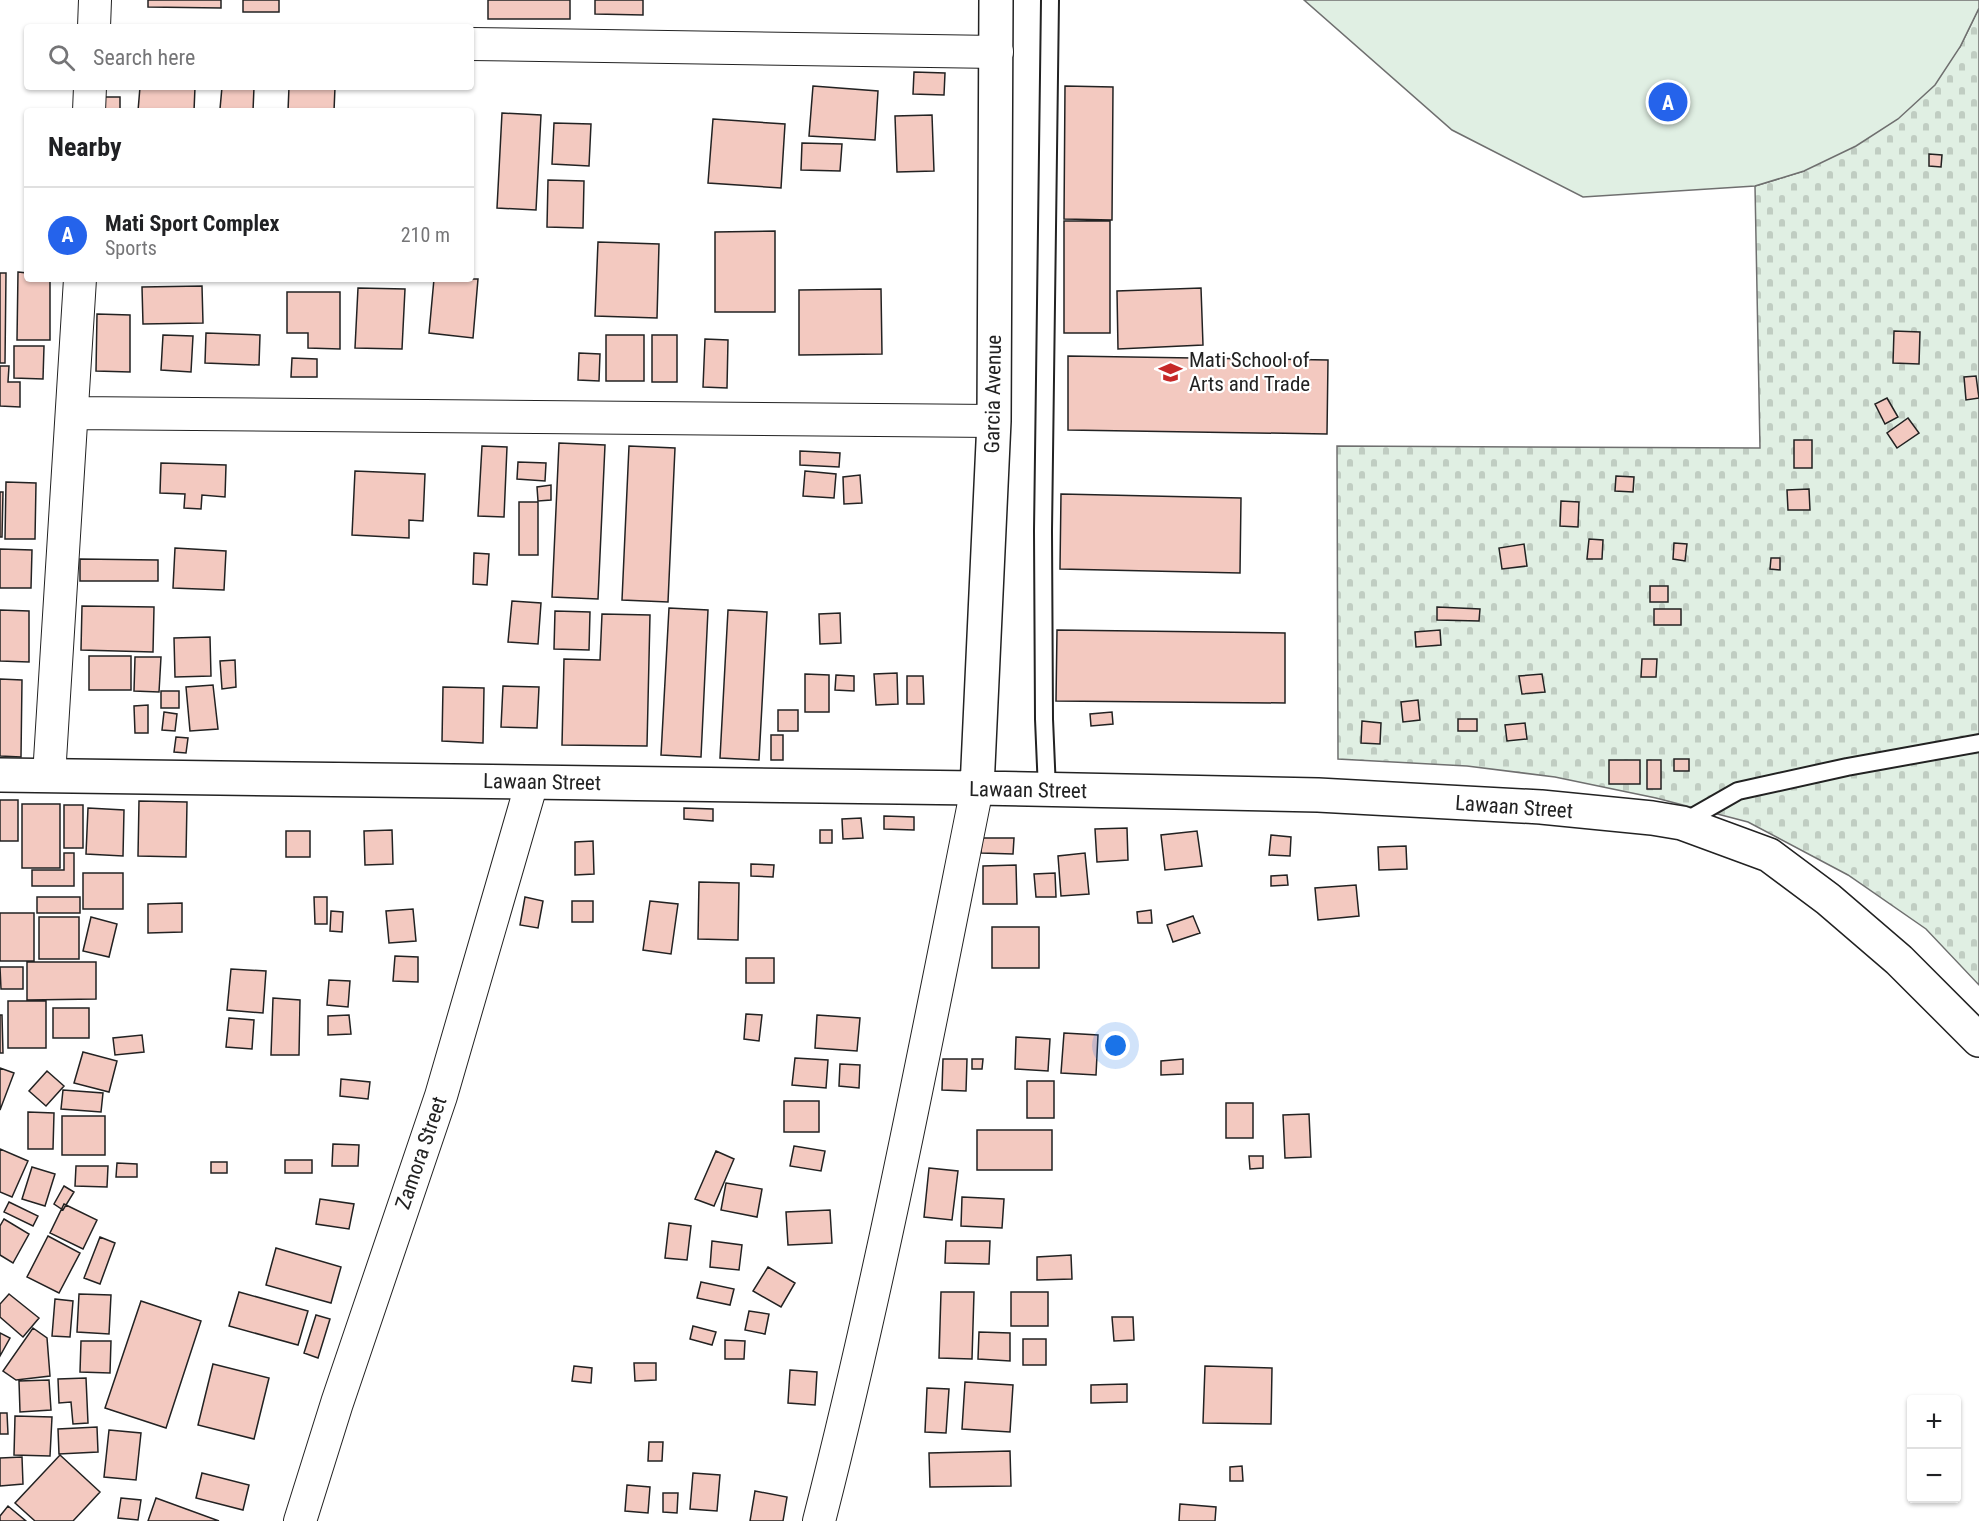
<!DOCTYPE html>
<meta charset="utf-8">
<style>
:root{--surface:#fff;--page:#f2f2f2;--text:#202124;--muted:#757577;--line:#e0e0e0;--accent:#2563eb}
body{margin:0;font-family:"Roboto Condensed",sans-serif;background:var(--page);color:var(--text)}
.controls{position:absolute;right:18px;bottom:18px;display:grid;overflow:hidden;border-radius:6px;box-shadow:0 2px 4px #0004}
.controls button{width:54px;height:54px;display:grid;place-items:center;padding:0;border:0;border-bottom:2px solid var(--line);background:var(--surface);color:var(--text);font:30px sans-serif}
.you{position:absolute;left:1116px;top:1046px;width:21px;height:21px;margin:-15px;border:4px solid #fff;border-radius:50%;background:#1a73e8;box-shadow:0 0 0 9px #1a73e833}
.badge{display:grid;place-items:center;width:39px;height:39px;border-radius:50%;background:var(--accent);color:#fff;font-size:20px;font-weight:700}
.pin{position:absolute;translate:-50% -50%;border:3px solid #fff;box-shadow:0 2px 6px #0006}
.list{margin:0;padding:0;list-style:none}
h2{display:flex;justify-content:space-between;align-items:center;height:78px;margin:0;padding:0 24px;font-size:26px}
h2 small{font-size:20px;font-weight:400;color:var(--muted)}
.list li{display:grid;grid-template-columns:39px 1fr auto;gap:18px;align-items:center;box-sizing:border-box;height:96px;padding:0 24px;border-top:2px solid var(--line)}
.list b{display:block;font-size:22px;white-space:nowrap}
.list p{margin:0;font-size:20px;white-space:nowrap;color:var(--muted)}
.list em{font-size:20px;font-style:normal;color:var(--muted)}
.icon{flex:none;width:33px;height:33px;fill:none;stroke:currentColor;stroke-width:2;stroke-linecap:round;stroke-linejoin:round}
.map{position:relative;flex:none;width:1979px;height:1521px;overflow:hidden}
.search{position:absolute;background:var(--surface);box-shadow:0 2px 4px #0004;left:24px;top:24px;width:450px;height:66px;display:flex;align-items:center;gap:15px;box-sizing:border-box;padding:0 21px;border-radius:6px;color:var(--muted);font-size:22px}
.panel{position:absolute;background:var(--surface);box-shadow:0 2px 4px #0004;left:24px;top:108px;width:450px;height:174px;border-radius:6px}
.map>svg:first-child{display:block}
.cemetery{fill:url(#cemetery-stones);stroke:#6f6f6f;stroke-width:1.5}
.pitch{fill:#e0efe3;stroke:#6f6f6f;stroke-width:1.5}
.building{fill:#f3c9c0;stroke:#222;stroke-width:1.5}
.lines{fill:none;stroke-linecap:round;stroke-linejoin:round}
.service-casing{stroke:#222;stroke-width:20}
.minor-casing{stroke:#222;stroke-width:34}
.tertiary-casing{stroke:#222;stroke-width:36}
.service{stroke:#fff;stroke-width:16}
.minor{stroke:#fff;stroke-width:32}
.tertiary{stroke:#fff;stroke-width:33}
.labels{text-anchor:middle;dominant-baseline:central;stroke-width:4.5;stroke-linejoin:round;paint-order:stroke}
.poi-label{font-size:21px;fill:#222;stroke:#fff;text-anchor:start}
.street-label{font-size:21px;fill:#222;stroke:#fff}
</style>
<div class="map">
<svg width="1979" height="1521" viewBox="0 0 1979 1521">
<defs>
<pattern id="cemetery-stones" width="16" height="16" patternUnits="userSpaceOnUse" patternTransform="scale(1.5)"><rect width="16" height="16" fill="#e0efe3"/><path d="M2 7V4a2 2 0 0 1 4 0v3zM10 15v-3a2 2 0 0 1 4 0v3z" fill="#c0cdc2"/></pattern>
</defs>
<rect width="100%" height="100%" fill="#fff"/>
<!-- cemetery -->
<path class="cemetery" d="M1979 8V985L1926 929 1848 875 1748 822 1656 798 1555 777 1467 766 1338 759 1337 446 1760 448 1755 186 1804 171 1960 47Z"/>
<!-- pitch -->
<path class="pitch" d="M1304 0H1979V8L1960 47 1935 85 1898 119 1856 146 1804 171 1755 186 1583 197 1452 130Z"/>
<!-- building -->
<path class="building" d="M148 0H221V8L148 7Z
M243 0H279V12H243Z
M488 0H570V19H488Z
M595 0H643V15L595 14Z
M914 72 945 73 944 95 913 94Z
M813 86 878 91 875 140 809 136Z
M1065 86 1113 87 1112 220 1064 219Z
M140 87H195L194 111H138Z
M222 87H254L253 111 220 109Z
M289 87H335L334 111H288Z
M94 97H120V111H94Z
M502 113 541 115 536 210 497 208Z
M932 115 934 171 897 172 895 116Z
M713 119 785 124 781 188 708 183Z
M554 123 591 124 589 166 552 164Z
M802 143 842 144 840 171 801 170Z
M1929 154 1942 155 1941 167 1929 166Z
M548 180 584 181 583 228 547 227Z
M1064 221H1110V333H1064Z
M775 231V312H715V232Z
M598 242 659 244 657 318 595 316Z
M18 272 27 273V279H50V340H17Z
M0 273H6L5 363H0Z
M434 279H478L473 338 429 333Z
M202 286 203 323 143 324 142 287Z
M358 288 405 289 402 349 355 348Z
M1201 288 1203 345 1118 349 1117 291Z
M881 289 882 354 799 355V290Z
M287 292H340V349L308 348V333H287Z
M97 314 130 315V372L96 371Z
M1894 331 1920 332 1919 364 1893 363Z
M206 333 260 335 259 365 205 363Z
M163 335 193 336 191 372 161 370Z
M606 335H644V381H606Z
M652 335H677V382H652Z
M705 339 728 340 727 388 703 387Z
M14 346H44L43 379 14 378Z
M579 353 600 354 599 381 578 380Z
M1068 356 1328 360 1327 434 1068 430Z
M292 358 317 359V377H291Z
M0 366H9L8 382H20V407L0 406Z
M1976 376 1979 398 1966 400 1964 377Z
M1887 398 1898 417 1885 424 1875 404Z
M1908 418 1919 433 1897 448 1887 433Z
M1794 440H1812V468H1794Z
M559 443 605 445 598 599 552 597Z
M482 446 507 447 504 517 478 516Z
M629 446 675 448 668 602 622 600Z
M800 451 840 453 839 467 800 465Z
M518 462 546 463 545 481 517 479Z
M161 463 226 465 225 497 202 495 201 509 184 508 185 494 160 493Z
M355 471 425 474 423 521 409 520V538L352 535Z
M805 471 836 474 834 498 803 496Z
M860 475 862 503 844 504 843 477Z
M1616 476 1634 477 1633 492 1615 491Z
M6 482 36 483 35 539H5Z
M551 485V500L538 501 537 487Z
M1809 489 1810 510H1788L1787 490Z
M0 492H3L2 537H0Z
M1061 494 1241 498 1240 573 1060 569Z
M1561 501 1579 502 1578 527 1560 526Z
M519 502H538V555H519Z
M1589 539 1603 540 1602 559H1587Z
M1674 543 1687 544 1685 561 1673 559Z
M1524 544 1527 566 1502 569 1499 548Z
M175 548 226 551 224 590 173 588Z
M0 549 32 550 31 588H0Z
M474 553 489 554 487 585 473 584Z
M1771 558H1780V570L1770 569Z
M80 559 158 560V581H80Z
M1650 586H1668V602H1650Z
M512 601 541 603 538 644 508 642Z
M82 606 154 607 153 652 81 650Z
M1437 607 1480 609 1479 621 1437 620Z
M669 608 708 610 701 757 661 755Z
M1654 609H1681V625H1654Z
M0 610 29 611V662L0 661Z
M728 610 767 612 759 760 720 758Z
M555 611 590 612 589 650 554 649Z
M840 613 841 643 820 644 819 614Z
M602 614 650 615 647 746 562 745 564 659 600 660Z
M1057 630 1285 633V703L1056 701Z
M1440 630 1441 645 1416 647 1415 632Z
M210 637 211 676 175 677 174 638Z
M89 656H131V690H89Z
M135 657H161L159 692 134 691Z
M1642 659H1657L1656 677H1641Z
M235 660 236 687 222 689 220 661Z
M897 673 898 704 876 705 874 674Z
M805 674 829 675V712H805Z
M1542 674 1545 692 1522 694 1519 676Z
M836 675 854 676V691L835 690Z
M907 676H923L924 704H907Z
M0 679 22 680 21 757 0 756Z
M213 685 218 729 190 731 186 687Z
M503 686 539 687 537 728 501 727Z
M443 687 484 688 483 743 442 741Z
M161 691H179V708H161Z
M1418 700 1420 720 1403 722 1401 702Z
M148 705V733H135L134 706Z
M778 710H798V731H778Z
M164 712 177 714 175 731 162 730Z
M1112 712 1113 724 1091 726 1090 714Z
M1458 719H1477V731H1458Z
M1362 721 1381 723 1380 744 1361 743Z
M1525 723 1527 739 1507 741 1505 725Z
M771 735H783V760H771Z
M176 737 188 738 186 753 174 752Z
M1674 759H1689V771H1674Z
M1609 760H1640V784H1609Z
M1647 760H1661V789H1647Z
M0 800H18V841H0Z
M139 801 187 802 186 857 138 856Z
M22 804H60V868H22Z
M64 805H83V848H64Z
M88 808 124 810 123 856 86 854Z
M684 808 713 809V821L684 819Z
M884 816 914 817V830L884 829Z
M861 818 863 838 843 839 842 819Z
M1127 828 1128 860 1097 862 1095 829Z
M392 830 393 864 365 865 364 831Z
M820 830H832V843H820Z
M286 831H310V857H286Z
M1197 831 1202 866 1165 870 1161 835Z
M1271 835 1291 837 1290 856 1269 855Z
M982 838H1014L1013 854 981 853Z
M593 841 594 874 575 875V842Z
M1406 846 1407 869 1379 870 1378 847Z
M64 853H74V886H32V870H64Z
M1085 853 1089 894 1061 896 1058 856Z
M751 864 774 865 773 877 751 876Z
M1016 865 1017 904H983V866Z
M83 873H123V909H83Z
M1055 873 1056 897H1036L1034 874Z
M1287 875 1288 885 1271 886V876Z
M699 882 739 883 738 940 698 939Z
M1356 885 1359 916 1318 920 1315 888Z
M37 897H80V913H37Z
M314 897H327V924H315Z
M525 897 543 901 538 928 520 925Z
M572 901H593V922H572Z
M650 901 678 904 671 954 643 950Z
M182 903V932L148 933V904Z
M413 909 416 941 389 943 386 911Z
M1151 910 1152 923H1138L1137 912Z
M331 911 343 912 342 932 330 931Z
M0 913H34V961H0Z
M1193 916 1200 933 1173 942 1167 925Z
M39 917H79V959H39Z
M91 917 117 924 109 957 83 951Z
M992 927H1039V968H992Z
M395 956 418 957V982L393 981Z
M746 958H774V983H746Z
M27 962H96V999L27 1000Z
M0 967H23V989H1Z
M231 969 266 971 263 1013 227 1010Z
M329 980 350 981 348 1007 327 1005Z
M273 998 300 1000 299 1055H271Z
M8 1001H46V1048H8Z
M53 1008H89V1038H53Z
M746 1014 762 1015 759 1041 744 1039Z
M0 1015H2L3 1053H0Z
M349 1015 351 1034 328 1035V1016Z
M817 1015 860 1018 857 1051 815 1048Z
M229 1018 254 1020 252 1049 226 1047Z
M1064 1033 1098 1035 1096 1075 1061 1073Z
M142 1035 144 1052 115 1055 113 1038Z
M1016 1037 1050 1039 1048 1071 1015 1069Z
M83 1052 117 1061 109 1092 74 1083Z
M795 1058 828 1060 826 1088 792 1085Z
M943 1059H967L966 1091 942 1090Z
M972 1059H983L982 1069H972Z
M1183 1059V1074L1161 1075V1061Z
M840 1064 860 1065 859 1088 839 1086Z
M0 1068 14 1073 0 1110Z
M47 1071 64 1086 46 1106 29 1091Z
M341 1079 370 1082 368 1099 340 1096Z
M1027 1081H1054V1118H1027Z
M63 1090 103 1093 101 1112 61 1109Z
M784 1101H819V1132H784Z
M1226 1103H1253V1138H1226Z
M28 1112 54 1113 53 1149H28Z
M1309 1114 1311 1157 1285 1158 1283 1115Z
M62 1116H105V1155H62Z
M977 1130H1052V1170H977Z
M333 1144 359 1145 358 1166H332Z
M794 1146 825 1151 821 1171 790 1166Z
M0 1149 28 1161 12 1197 0 1192Z
M716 1151 734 1159 714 1206 695 1199Z
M1249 1156H1263V1168L1250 1169Z
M285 1160H312V1173H285Z
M211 1162H227V1173H211Z
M117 1163 137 1164V1177H116Z
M76 1166H108L107 1187 75 1186Z
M32 1167 55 1174 45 1206 22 1199Z
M929 1168 958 1171 952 1220 924 1217Z
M726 1183 762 1189 757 1217 721 1210Z
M64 1186 74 1192 63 1210 54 1204Z
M962 1197 1004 1199 1002 1228 961 1226Z
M320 1199 354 1204 349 1229 316 1224Z
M9 1202 38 1216 33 1226 4 1212Z
M64 1204 97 1220 83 1249 50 1233Z
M830 1210 832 1243 788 1245 786 1212Z
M4 1219 29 1234 13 1263 0 1255V1226Z
M669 1223 691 1226 687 1260 665 1258Z
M48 1236 80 1253 59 1293 27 1277Z
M100 1237 115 1243 100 1284 84 1278Z
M712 1241 742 1245 739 1270 710 1267Z
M946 1241H990L989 1264 945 1263Z
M276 1248 341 1267 331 1303 266 1285Z
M1071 1255 1072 1279 1037 1280V1257Z
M768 1267 795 1283 781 1307 753 1291Z
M701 1282 734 1289 730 1305 697 1298Z
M239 1292 308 1311 298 1345 229 1326Z
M941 1292H974L972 1359 939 1358Z
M1011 1292H1048V1326H1011Z
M9 1294 39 1318 23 1337 0 1317V1304Z
M79 1294 111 1295 109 1334 77 1332Z
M55 1299 73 1301 70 1337 52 1336Z
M141 1301 201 1321 166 1428 105 1408Z
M749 1311 769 1314 765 1334 745 1330Z
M316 1315 330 1319 318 1358 304 1353Z
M1112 1317H1133L1134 1340 1114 1341Z
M693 1326 716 1332 712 1345 690 1339Z
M33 1328 47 1338 50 1376 16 1380 3 1371Z
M979 1332 1010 1333V1361L978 1359Z
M0 1333 10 1338 0 1356Z
M1023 1339H1046V1365H1023Z
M725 1340 745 1341 744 1359H725Z
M81 1341H111L110 1373 80 1372Z
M634 1363H656V1380L635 1381Z
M213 1364 269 1378 254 1439 198 1425Z
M574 1366 592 1368 591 1383 572 1381Z
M1205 1366 1272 1368 1271 1424 1203 1423Z
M790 1370 817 1372 815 1405 788 1403Z
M86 1378 88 1423 73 1424 71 1402 59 1403 58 1379Z
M49 1380 51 1410 20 1412 19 1381Z
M965 1382 1013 1385 1010 1432 962 1429Z
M1127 1384V1402L1091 1403V1385Z
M927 1388 949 1389 946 1433 925 1432Z
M0 1413H7L8 1434H0Z
M15 1416 52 1417 50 1456 14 1455Z
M97 1427 98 1452 59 1454 58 1429Z
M109 1430 141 1433 136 1480 104 1477Z
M649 1442H663L662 1461H648Z
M1010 1451 1011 1486 930 1487 929 1453Z
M60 1455 100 1492 73 1521H35L15 1503Z
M22 1457 23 1484 0 1486V1458Z
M1242 1466 1243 1481H1230V1467Z
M202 1473 249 1485 243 1510 196 1498Z
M693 1473 720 1475 717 1511 690 1509Z
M627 1485 650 1487 648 1513 625 1511Z
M755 1491 787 1497 783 1521H750Z
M663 1493H678L677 1513 663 1512Z
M121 1498 141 1500 138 1520 118 1518Z
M156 1498 219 1521H148Z
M1180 1504 1216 1507 1215 1521H1179Z
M8 1506 26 1521H0V1516Z"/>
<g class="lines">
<defs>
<path id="service" d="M1047 790 1044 719 1043 531 1050 0
M1682 823 1738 791 1847 767 1979 743"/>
<path id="minor" d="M94 27 95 0
M471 44 997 52
M89 111 90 87
M72 413 994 421
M49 776 80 279
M300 1521 337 1403 441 1096 532 782
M819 1521C881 1279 928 1033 977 788"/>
<path id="tertiary" d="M0 775 977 788 1318 795 1541 807 1652 818 1682 823 1769 855 1828 899 1899 960 1979 1040
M977 788 994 421 996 0"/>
</defs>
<!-- service casing -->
<use href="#service" class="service-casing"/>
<!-- minor casing -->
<use href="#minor" class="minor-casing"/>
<!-- tertiary casing -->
<use href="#tertiary" class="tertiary-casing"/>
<!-- service -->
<use href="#service" class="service"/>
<!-- minor -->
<use href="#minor" class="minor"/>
<!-- tertiary -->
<use href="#tertiary" class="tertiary"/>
</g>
<!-- icons -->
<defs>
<symbol id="school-bare" viewBox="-9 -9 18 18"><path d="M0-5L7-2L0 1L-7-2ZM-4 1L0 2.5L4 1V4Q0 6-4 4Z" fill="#c62828" stroke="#fff" stroke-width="2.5" paint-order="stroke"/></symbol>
</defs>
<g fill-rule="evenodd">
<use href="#school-bare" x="1154" y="356" width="33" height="33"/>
</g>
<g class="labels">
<!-- poi labels -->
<g class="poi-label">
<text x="1189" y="360">Mati School of<tspan x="1189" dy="24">Arts and Trade</tspan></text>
</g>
<!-- street labels -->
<g class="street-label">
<text transform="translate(993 394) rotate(-89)">Garcia Avenue</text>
<text transform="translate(542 782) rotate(1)">Lawaan Street</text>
<text transform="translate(1028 790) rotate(1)">Lawaan Street</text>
<text transform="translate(1514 807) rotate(4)">Lawaan Street</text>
<text transform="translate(421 1153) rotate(-71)">Zamora Street</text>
</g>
</g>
</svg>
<div class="controls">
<button>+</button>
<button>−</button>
</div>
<div class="you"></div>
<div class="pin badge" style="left:1668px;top:102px">A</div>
<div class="search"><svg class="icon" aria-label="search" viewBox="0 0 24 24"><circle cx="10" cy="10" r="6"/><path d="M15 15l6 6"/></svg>Search here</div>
<section class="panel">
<h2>Nearby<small></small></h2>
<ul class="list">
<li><span class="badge">A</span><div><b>Mati Sport Complex</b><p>Sports</p></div><em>210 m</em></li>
</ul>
</section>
</div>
